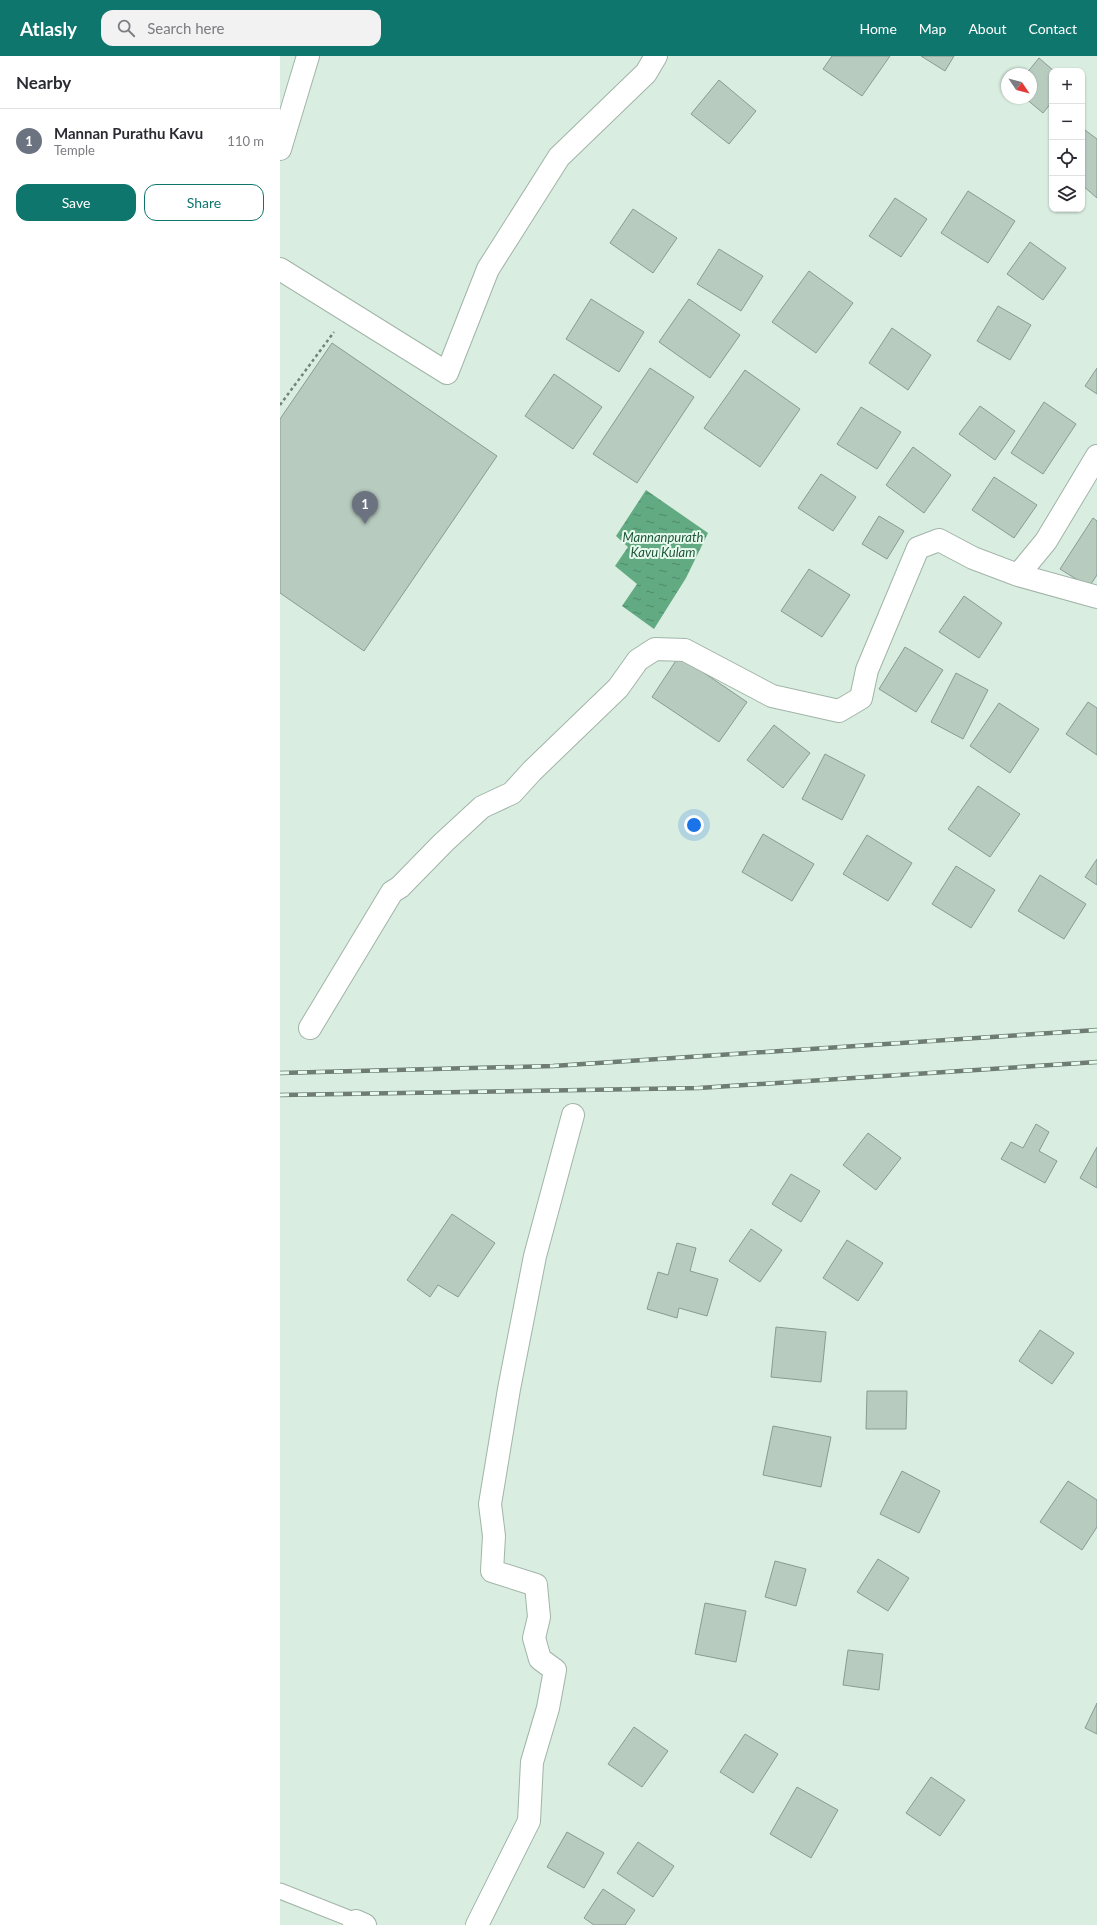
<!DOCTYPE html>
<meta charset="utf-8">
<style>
:root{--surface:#fff;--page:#f2f2f3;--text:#2b2b33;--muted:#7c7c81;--line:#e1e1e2;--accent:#0f766e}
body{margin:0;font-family:Lato,sans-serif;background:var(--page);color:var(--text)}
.controls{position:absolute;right:12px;top:12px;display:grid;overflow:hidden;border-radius:8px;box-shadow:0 1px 3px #0004}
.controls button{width:36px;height:36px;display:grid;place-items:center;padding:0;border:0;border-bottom:1px solid var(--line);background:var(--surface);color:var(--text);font:20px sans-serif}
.compass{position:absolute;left:721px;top:12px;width:36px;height:36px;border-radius:50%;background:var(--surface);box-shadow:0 1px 3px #0004;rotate:125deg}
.you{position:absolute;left:414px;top:769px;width:14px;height:14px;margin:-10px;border:3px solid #fff;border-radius:50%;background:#1a73e8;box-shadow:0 0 0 6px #1a73e833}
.badge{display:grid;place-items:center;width:26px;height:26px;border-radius:50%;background:var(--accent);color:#fff;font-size:13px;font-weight:700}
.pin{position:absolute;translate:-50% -33px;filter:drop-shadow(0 1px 2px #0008)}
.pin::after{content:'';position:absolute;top:21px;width:14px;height:12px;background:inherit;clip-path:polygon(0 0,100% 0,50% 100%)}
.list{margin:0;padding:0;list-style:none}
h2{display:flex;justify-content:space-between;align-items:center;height:52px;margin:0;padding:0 16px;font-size:17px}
h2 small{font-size:13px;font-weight:400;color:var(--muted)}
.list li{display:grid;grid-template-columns:26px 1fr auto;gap:12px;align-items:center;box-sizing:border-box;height:64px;padding:0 16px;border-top:1px solid var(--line)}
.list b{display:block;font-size:15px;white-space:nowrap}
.list p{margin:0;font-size:13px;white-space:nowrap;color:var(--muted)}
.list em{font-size:13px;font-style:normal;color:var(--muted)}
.actions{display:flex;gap:8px;padding:12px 16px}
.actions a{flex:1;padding:9px 0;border:1px solid var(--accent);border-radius:12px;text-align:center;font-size:14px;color:var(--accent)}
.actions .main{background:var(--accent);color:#fff}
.icon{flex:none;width:22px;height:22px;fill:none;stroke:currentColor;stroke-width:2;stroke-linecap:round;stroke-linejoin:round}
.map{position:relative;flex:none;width:817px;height:1869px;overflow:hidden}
header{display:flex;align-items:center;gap:24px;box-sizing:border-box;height:56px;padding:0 20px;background:var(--accent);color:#fff}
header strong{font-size:19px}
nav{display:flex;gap:22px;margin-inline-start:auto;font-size:14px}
.search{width:280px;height:36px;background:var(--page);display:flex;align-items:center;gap:10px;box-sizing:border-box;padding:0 14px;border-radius:12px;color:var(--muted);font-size:15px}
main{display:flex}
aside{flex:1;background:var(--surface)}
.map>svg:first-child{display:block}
.water{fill:url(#water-ripples)}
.building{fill:#b8cbbf;stroke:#8a9c91}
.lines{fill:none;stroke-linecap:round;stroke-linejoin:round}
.service-casing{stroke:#a1b4a8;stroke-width:17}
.minor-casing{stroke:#a1b4a8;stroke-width:24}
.path{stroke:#748179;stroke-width:2.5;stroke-dasharray:3 3;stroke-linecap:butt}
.service{stroke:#fff;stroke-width:15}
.minor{stroke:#fff;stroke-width:22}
.rail-casing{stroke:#6e7c73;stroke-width:4.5}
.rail{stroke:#e6faed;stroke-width:3;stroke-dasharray:9;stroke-linecap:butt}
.labels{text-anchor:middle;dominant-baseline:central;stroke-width:4;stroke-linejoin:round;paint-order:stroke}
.water-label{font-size:13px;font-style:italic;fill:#1e5539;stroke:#e6faed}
</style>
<header>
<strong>Atlasly</strong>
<div class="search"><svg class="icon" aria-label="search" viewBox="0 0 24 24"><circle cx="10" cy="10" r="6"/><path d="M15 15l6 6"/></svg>Search here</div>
<nav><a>Home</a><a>Map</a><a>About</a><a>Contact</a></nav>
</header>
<main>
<aside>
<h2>Nearby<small></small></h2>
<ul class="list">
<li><span class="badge" style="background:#6b7280">1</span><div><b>Mannan Purathu Kavu</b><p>Temple</p></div><em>110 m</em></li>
</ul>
<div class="actions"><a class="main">Save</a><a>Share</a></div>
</aside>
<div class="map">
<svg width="817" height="1869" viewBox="0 0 817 1869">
<defs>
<pattern id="water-ripples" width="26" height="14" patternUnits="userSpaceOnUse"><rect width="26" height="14" fill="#62aa82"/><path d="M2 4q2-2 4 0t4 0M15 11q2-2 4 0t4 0" fill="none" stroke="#4f8969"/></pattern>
</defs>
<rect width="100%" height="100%" fill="#d9ede0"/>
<!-- water -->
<path class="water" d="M366 434 428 477 406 522 374 573 342 550 357 528 335 510 348 491 336 480Z"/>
<!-- building -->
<path class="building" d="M552 0H610L582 40 543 13Z
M641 0H674L665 15Z
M759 2 774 15H772V46L763 57 745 42H751V18H746Z
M439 24 476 55 449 88 411 58Z
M805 74 817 83V142L802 129V78Z
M688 135 735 165 708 207 661 177Z
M615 142 647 163 621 201 589 180Z
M353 153 397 182 373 217 330 187Z
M750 186 786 212 763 244 727 218Z
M439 193 483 220 461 255 417 228Z
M529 215 573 247 536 297 492 266Z
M311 243 364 276 339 316 286 283Z
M409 243 460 279 430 322 379 286Z
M718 250 751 269 730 304 697 285Z
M612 272 651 299 628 334 589 307Z
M52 287 217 400 84 595 0 537V363Z
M370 312 414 341 357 427 313 398Z
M817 312V338L805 330Z
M465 314 520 353 480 411 424 372Z
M274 318 322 351 293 393 245 360Z
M764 346 796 368 763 418 731 397Z
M700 350 735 375 715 404 679 378Z
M581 351 621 376 597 413 557 388Z
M633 391 671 419 644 457 606 429Z
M541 418 576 441 553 475 518 452Z
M714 421 757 449 734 482 692 454Z
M599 460 624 475 607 503 582 488Z
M813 462 817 465V519L809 531 780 513Z
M529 513 570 539 542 581 501 555Z
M684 540 722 567 699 602 659 576Z
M625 591 663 614 636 656 599 633Z
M399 600 467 646 439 686 372 641Z
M676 617 708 634 683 683 651 666Z
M808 646 817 652V699L786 678Z
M719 647 759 673 730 717 690 690Z
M494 669 530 697 503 732 467 704Z
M545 698 585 719 562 764 522 743Z
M698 730 740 758 710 801 668 773Z
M483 778 534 808 512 845 462 816Z
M587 779 632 807 608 845 563 818Z
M817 803V829L805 821Z
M676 810 715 834 691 872 652 848Z
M760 819 806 848 784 883 738 855Z
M756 1068 769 1076 759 1095 777 1105 765 1127 721 1103 731 1086 743 1092Z
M588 1077 621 1102 596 1134 563 1109Z
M817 1091V1132L800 1122Z
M511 1118 540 1135 521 1166 492 1148Z
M172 1158 215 1187 178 1241 158 1229 150 1241 127 1224Z
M471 1173 502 1194 480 1226 449 1205Z
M567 1184 603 1207 578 1245 543 1222Z
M397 1187 416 1192 410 1215 438 1223 427 1260 399 1252 397 1262 367 1253 378 1216 388 1219Z
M496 1271 546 1276 541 1326 491 1321Z
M760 1274 794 1297 772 1328 739 1305Z
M587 1335H627L626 1373H586Z
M493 1370 551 1381 541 1431 483 1419Z
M622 1415 660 1435 639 1477 600 1458Z
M788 1425 817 1444V1471L802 1494 760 1466Z
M598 1503 629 1522 608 1555 577 1536Z
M495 1505 526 1513 516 1550 485 1541Z
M425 1547 466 1555 456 1606 415 1598Z
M568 1594 603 1598 599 1634 563 1629Z
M817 1647V1678L805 1672Z
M354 1671 388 1695 362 1731 328 1708Z
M465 1678 498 1698 473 1737 440 1716Z
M651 1721 685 1744 660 1780 626 1757Z
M517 1731 558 1754 531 1802 490 1778Z
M287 1776 324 1797 304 1832 267 1811Z
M358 1786 394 1810 373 1841 337 1817Z
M323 1833 355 1854 345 1869H314L304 1862Z"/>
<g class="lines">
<defs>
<path id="service" d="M0 1835 76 1865"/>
<path id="minor" d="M0 93 28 0
M0 213 167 317 208 213 279 101 366 17 376 0
M738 519 817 541
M30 972 112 836 120 831 163 787 202 751 232 737 252 715 338 632 358 604 375 593 405 594 492 640 559 655 581 642 587 614 638 492 659 484 693 502 738 519 766 485 817 400
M74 1869 76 1865 85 1869
M197 1869 249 1765 252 1706 268 1652 275 1614 260 1603 254 1582 259 1561 256 1529 212 1515 214 1480 210 1448 229 1333 255 1200 293 1059"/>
</defs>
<!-- service casing -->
<use href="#service" class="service-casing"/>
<!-- minor casing -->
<use href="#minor" class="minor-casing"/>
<!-- path -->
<path class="path" d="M0 349 54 276"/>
<!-- service -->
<use href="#service" class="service"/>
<!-- minor -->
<use href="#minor" class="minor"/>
<defs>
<path id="rail" d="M0 1017 273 1010 817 974
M0 1039 419 1032 817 1006"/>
</defs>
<!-- rail casing -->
<use href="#rail" class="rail-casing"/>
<!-- rail -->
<use href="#rail" class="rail"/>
</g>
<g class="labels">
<!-- water labels -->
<g class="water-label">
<text x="383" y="481">Mannanpurath<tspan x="383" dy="15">Kavu Kulam</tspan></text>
</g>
</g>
</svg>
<div class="controls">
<button>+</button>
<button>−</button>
<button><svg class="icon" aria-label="locate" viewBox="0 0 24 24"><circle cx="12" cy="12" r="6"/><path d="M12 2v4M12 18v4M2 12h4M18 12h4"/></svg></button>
<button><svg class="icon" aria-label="layers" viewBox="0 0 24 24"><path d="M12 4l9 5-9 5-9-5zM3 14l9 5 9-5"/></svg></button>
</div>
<svg class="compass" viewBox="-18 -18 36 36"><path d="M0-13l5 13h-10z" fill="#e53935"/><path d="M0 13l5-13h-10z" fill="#7c7c81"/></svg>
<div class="you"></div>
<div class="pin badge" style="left:85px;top:468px;background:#6b7280">1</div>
</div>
</main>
